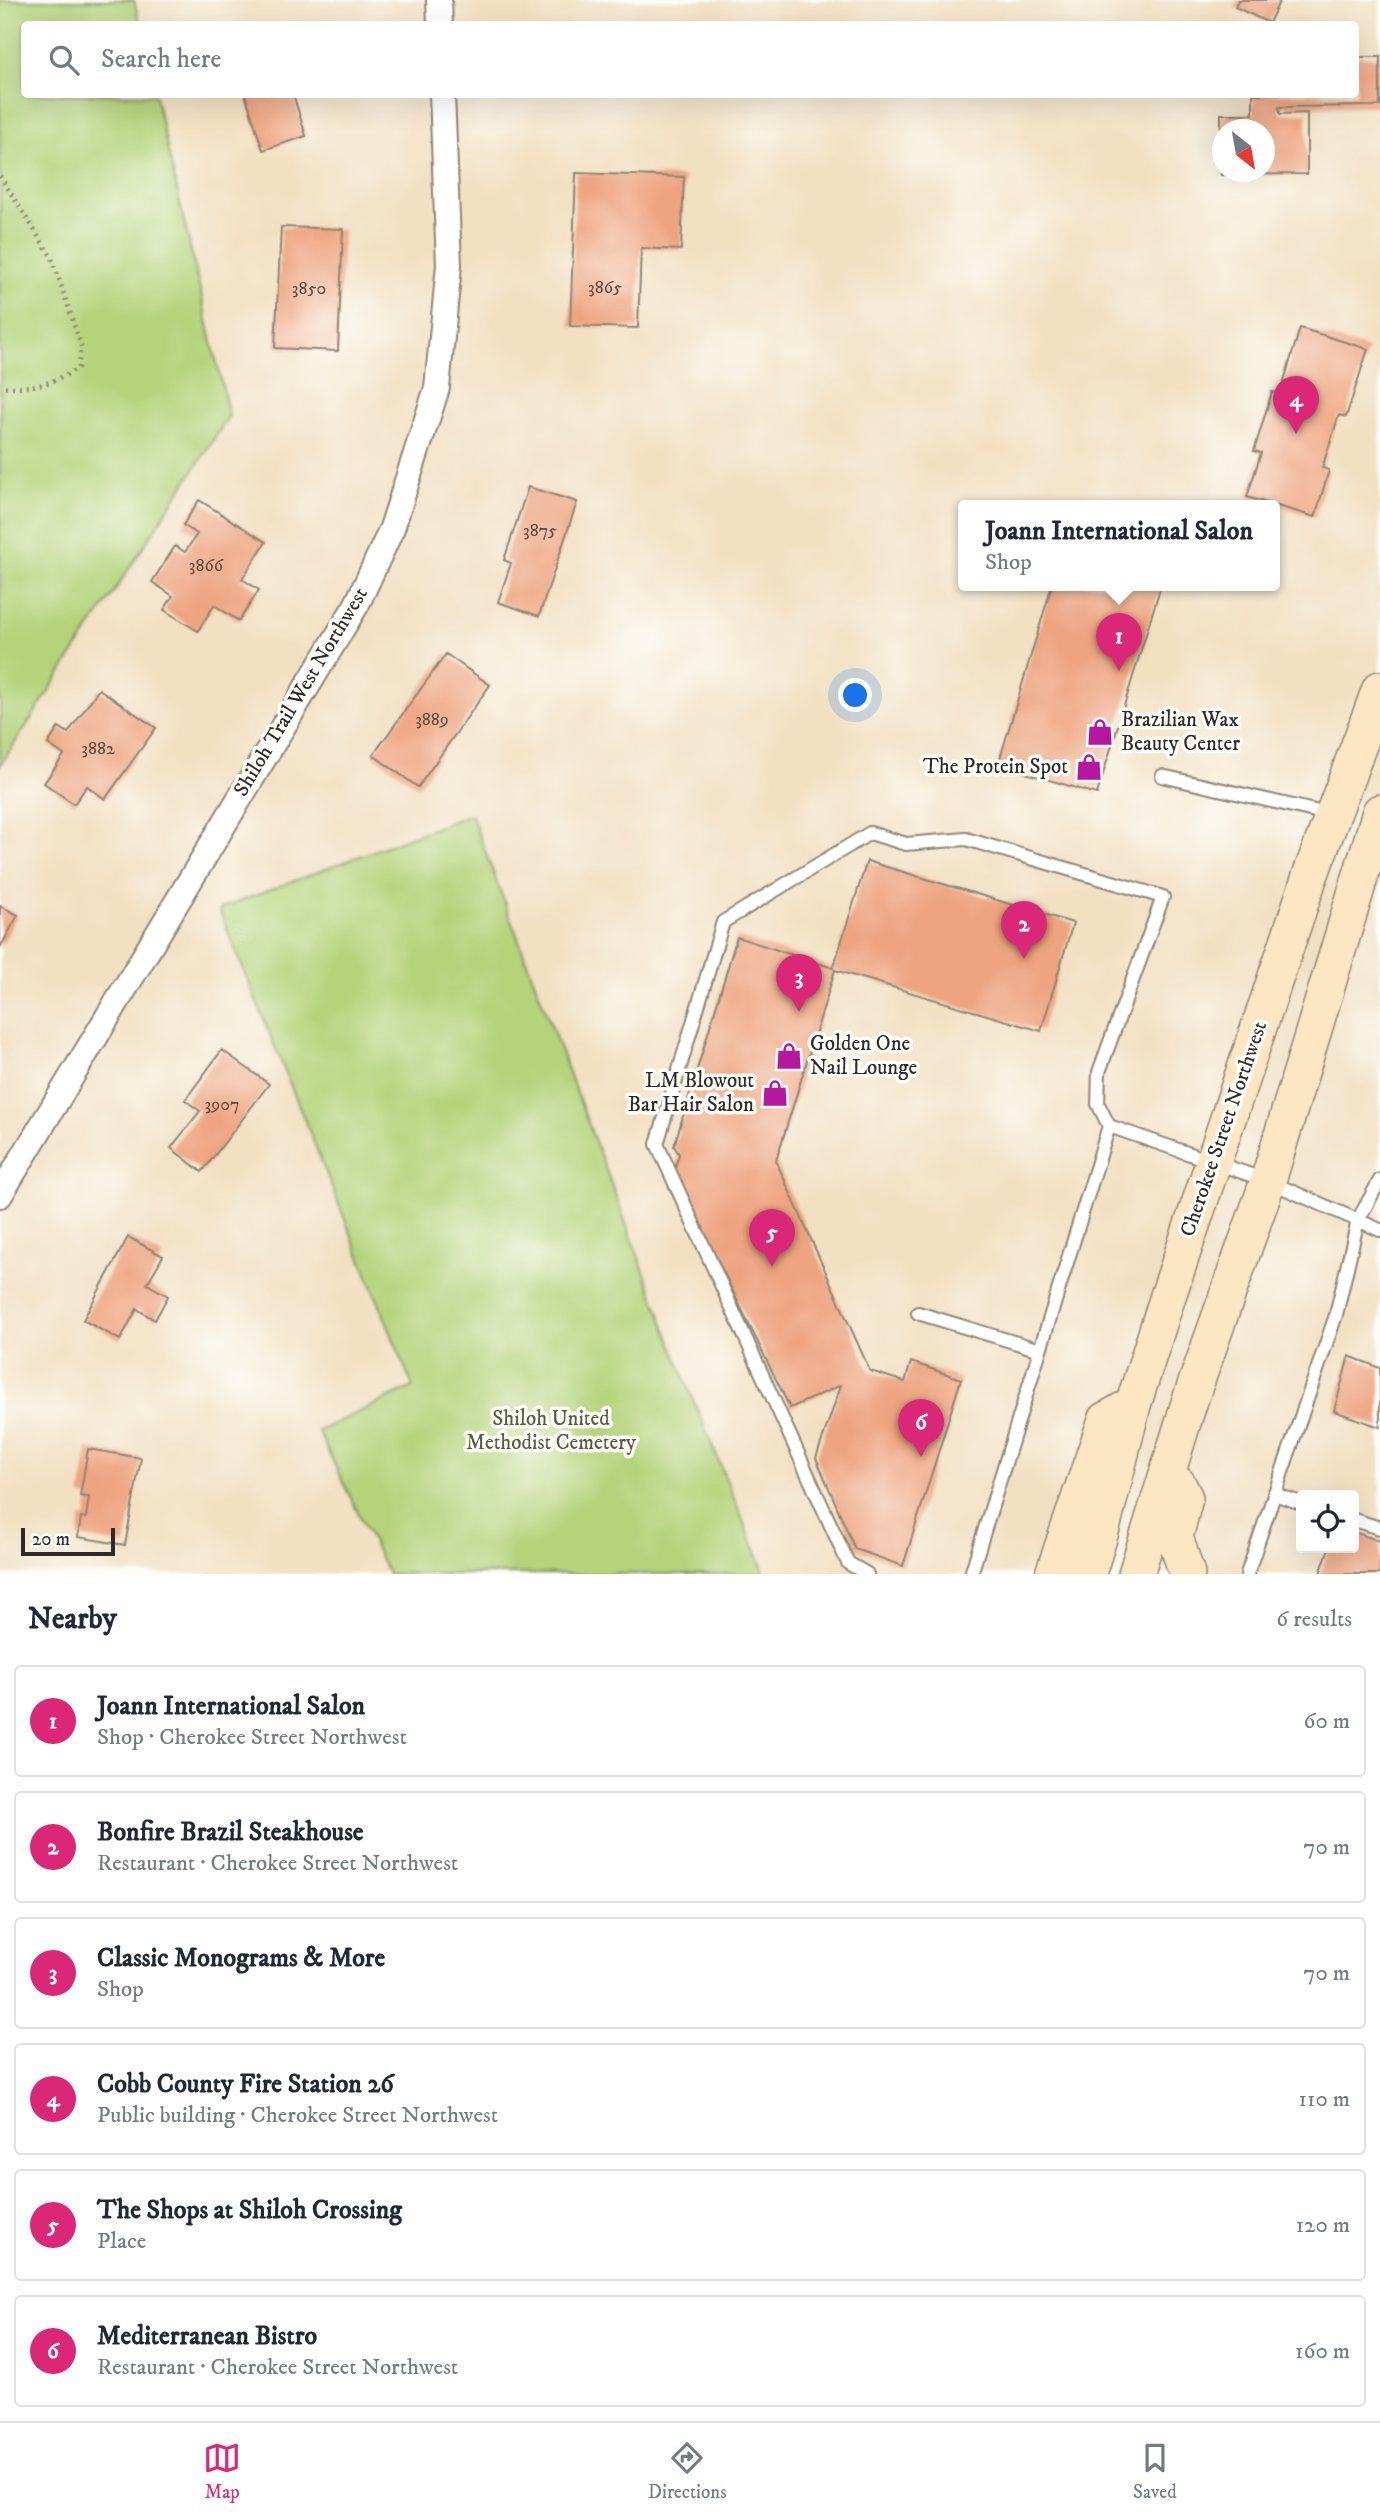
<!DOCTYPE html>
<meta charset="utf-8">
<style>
:root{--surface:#fff;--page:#f6f6f7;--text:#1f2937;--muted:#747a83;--line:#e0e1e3;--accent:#db2777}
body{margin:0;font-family:"IM FELL DW Pica",serif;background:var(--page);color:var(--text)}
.controls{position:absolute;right:21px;bottom:21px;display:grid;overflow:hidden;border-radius:7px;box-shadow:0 7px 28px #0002}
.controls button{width:63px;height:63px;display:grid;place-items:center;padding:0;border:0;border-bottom:2px solid var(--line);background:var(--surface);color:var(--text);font:35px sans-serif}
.compass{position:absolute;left:1212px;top:119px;width:63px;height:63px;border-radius:50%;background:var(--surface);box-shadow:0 7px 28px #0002;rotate:149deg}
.scale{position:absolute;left:21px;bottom:18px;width:94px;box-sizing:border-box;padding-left:7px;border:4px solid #2b2b2b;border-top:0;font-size:19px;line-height:24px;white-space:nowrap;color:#2b2b2b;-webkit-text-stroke:5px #fdfcf7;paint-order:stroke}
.you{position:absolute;left:856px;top:696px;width:24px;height:24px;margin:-18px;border:5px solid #fff;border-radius:50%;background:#1a73e8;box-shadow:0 0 0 10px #1a73e833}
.badge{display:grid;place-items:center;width:46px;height:46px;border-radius:50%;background:var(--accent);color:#fff;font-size:23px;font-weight:700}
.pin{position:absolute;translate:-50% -58px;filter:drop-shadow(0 2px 4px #0008)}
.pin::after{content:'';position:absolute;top:37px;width:24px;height:21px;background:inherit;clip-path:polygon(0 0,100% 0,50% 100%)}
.popup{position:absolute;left:958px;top:500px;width:322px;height:91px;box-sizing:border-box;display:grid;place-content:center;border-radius:7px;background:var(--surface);filter:drop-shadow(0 2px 5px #0005);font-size:23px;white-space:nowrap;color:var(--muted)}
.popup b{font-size:26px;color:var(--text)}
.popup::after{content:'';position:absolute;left:50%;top:100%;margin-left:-14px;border:14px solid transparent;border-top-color:var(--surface)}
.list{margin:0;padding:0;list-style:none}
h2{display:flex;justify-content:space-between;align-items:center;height:91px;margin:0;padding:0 28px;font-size:30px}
h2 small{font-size:23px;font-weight:400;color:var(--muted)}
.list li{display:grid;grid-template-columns:46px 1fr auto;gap:21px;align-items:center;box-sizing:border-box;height:112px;margin:0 14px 14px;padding:0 14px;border:2px solid var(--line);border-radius:7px}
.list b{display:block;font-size:26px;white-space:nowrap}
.list p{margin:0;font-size:23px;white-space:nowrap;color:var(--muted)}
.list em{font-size:23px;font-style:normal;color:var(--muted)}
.icon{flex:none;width:38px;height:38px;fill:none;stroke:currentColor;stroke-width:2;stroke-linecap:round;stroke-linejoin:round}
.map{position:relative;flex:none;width:1380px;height:1574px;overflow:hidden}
.search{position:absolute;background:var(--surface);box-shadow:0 7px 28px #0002;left:21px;right:21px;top:21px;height:77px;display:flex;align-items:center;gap:18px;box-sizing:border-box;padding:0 24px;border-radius:7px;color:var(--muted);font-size:26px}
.sheet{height:847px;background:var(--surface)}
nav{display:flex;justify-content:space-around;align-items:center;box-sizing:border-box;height:98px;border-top:2px solid var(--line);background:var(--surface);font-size:19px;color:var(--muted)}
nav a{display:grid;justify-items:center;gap:4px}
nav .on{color:var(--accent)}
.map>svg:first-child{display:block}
.green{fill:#b4d37a;stroke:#707f52;stroke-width:2}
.building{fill:#eea481}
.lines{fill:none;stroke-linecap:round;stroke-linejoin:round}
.lane-casing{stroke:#8e8676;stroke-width:16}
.street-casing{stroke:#8e8676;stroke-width:28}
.secondary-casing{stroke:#8e8676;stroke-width:38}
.path{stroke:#8e8676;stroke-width:4.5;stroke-dasharray:2 5;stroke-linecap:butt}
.lane{stroke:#fff;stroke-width:12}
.street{stroke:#fff;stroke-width:24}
.secondary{stroke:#fce6c4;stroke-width:35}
.labels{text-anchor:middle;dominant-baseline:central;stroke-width:7;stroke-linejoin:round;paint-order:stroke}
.number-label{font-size:18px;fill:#5c4940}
.street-label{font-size:21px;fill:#2b2b2b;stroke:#fdfcf7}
.poi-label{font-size:21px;fill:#2b2b2b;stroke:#fdfcf7;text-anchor:start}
.park-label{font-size:21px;fill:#545d43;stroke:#fdfcf7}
</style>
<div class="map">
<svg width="1380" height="1574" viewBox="0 0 1380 1574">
<rect width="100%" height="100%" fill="#fdfcf7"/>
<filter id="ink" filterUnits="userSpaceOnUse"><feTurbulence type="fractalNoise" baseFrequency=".0143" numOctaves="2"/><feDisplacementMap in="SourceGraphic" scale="14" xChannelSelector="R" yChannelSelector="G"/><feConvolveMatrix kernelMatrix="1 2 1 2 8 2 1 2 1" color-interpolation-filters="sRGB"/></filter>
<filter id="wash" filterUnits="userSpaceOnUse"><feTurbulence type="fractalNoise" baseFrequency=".00686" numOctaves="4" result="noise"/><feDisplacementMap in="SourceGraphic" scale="28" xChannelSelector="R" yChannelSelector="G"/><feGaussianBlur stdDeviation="1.57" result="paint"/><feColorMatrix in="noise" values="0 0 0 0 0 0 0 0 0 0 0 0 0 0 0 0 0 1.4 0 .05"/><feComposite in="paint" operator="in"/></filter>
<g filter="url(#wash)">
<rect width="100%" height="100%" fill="#f2e0c2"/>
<!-- green -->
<path class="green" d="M0 0H134L140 24H24V94L155 95 229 416 0 766Z
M471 814 688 1387 765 1574H388L318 1431 413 1387 219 909Z"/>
<g id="blocks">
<!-- building -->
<path class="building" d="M1238 0H1280L1269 23 1235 7Z
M1356 57H1380V106L1279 107 1280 114 1307 113V174L1221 175V172H1264V130H1221V114H1253V94H1356Z
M245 94H293L306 136 263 150Z
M576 173 684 177 681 250 641 248 638 328 570 326Z
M281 227 343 229 338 351 275 348Z
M1300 328 1368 349 1346 417 1339 415 1322 468 1329 470 1315 517 1247 497 1261 453 1254 451 1272 392 1280 394Z
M528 487 577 502 539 616 498 602 511 563 504 560Z
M199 500 266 542 242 579 259 590 239 621 214 605 198 631 164 610 173 596 152 582 175 546 185 552 197 534 183 525Z
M1052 585H1161L1097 794 998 765Z
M446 654 490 685 418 787 373 755Z
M99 689 156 728 105 799 87 786 74 804 44 783 64 755 48 744 59 727 68 733Z
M867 861 1073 923 1041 1031 835 970 776 1161 870 1371 905 1382 911 1362 961 1379 903 1566 855 1549 816 1458 841 1385 790 1408 674 1171 679 1154 674 1146 737 937 833 968Z
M0 906 18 915 0 948Z
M222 1050 269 1084 202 1172 171 1148 200 1111 185 1100Z
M128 1237 163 1256 147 1284 168 1296 155 1320 137 1309 120 1340 83 1320Z
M1349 1356 1380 1368V1427L1334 1411Z
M88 1449 141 1458 125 1545 78 1537 81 1517 86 1518 89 1497 80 1496Z
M1354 1532 1380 1541V1574H1320L1329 1548H1354Z"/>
</g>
</g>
<g filter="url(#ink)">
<use href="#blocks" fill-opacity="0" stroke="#8e8676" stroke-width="2"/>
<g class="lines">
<defs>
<path id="lane" d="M1162 776 1332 815
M1109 1126 1268 1181 1380 1230
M918 1313 1040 1350
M1274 1494 1301 1503
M1354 1520 1380 1528
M867 1574 848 1563 657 1144 723 922 870 833 906 844 966 839 1163 897 1099 1072 1098 1104 1109 1126 971 1574
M1247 1574 1336 1315 1358 1220 1380 1180"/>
<path id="street" d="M439 0 440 24
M0 1195 357 604 392 528 437 388 449 265 442 94"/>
<path id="secondary" d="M1178 1484 1185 1498 1175 1537 1187 1574
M1053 1574 1106 1420 1123 1410
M1088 1574 1103 1525 1133 1405 1167 1299 1310 876 1380 689
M1136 1574 1190 1400 1268 1181 1380 812"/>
</defs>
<!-- lane casing -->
<use href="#lane" class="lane-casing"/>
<!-- street casing -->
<use href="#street" class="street-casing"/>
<!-- secondary casing -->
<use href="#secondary" class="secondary-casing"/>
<!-- path -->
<path class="path" d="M0 176 52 258 81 346 78 368C52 385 30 389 0 386"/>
<!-- lane -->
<use href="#lane" class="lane"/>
<!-- street -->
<use href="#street" class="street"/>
<!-- secondary -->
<use href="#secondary" class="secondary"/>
</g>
</g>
<!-- icons -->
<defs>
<symbol id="shop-bare" viewBox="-9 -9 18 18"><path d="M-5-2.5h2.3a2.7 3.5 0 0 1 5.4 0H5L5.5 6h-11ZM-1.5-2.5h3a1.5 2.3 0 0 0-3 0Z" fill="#b5179e" stroke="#fdfcf7" stroke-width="2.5" paint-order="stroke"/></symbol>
</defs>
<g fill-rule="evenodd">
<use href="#shop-bare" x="1081" y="713" width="38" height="38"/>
<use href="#shop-bare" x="1070" y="748" width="38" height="38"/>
<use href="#shop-bare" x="770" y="1037" width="38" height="38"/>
<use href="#shop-bare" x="756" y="1074" width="38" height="38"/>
</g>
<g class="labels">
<!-- number labels -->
<g class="number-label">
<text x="605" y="288">3865</text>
<text x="309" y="289">3850</text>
<text x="540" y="531">3875</text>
<text x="206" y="566">3866</text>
<text x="432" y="720">3889</text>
<text x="98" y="749">3882</text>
<text x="222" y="1105">3907</text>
</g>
<!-- street labels -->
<g class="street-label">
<text transform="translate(301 692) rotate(-59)">Shiloh Trail West Northwest</text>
<text transform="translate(1224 1129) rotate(-71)">Cherokee Street Northwest</text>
</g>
<!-- poi labels -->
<g class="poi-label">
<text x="1121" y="720">Brazilian Wax<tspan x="1121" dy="24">Beauty Center</tspan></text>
<text x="1068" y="767" text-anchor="end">The Protein Spot</text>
<text x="810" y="1044">Golden One<tspan x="810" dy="24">Nail Lounge</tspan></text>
<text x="754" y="1081" text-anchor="end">LM Blowout<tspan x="754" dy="24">Bar Hair Salon</tspan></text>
</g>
<!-- park labels -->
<g class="park-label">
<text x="551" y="1419">Shiloh United<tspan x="551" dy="24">Methodist Cemetery</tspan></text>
</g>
</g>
</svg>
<div class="controls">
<button><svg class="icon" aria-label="locate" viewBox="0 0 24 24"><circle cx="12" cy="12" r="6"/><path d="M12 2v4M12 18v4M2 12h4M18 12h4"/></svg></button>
</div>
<svg class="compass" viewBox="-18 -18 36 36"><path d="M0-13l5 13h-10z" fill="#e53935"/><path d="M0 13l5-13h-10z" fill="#747a83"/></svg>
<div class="scale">20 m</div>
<div class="you"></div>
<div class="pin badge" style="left:1119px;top:671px">1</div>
<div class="popup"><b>Joann International Salon</b>Shop</div>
<div class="pin badge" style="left:1024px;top:959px">2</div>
<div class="pin badge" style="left:799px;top:1012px">3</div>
<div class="pin badge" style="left:1296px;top:434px">4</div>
<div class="pin badge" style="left:772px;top:1267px">5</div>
<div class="pin badge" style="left:921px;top:1457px">6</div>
<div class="search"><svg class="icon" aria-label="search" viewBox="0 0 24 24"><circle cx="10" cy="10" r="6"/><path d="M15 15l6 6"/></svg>Search here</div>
</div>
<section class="sheet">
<h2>Nearby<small>6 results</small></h2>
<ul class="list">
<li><span class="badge">1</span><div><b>Joann International Salon</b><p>Shop · Cherokee Street Northwest</p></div><em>60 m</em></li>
<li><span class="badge">2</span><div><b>Bonfire Brazil Steakhouse</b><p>Restaurant · Cherokee Street Northwest</p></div><em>70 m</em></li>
<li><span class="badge">3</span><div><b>Classic Monograms &amp; More</b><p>Shop</p></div><em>70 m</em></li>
<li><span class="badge">4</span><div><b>Cobb County Fire Station 26</b><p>Public building · Cherokee Street Northwest</p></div><em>110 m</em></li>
<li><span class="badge">5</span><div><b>The Shops at Shiloh Crossing</b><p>Place</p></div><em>120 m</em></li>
<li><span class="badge">6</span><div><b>Mediterranean Bistro</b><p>Restaurant · Cherokee Street Northwest</p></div><em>160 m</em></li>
</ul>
</section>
<nav>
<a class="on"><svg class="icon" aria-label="map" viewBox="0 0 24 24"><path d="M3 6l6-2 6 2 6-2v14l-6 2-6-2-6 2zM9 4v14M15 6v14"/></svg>Map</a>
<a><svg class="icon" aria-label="directions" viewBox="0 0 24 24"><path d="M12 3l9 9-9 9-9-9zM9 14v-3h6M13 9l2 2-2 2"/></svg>Directions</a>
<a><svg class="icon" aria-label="saved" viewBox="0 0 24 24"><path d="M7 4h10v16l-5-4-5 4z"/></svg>Saved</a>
</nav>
